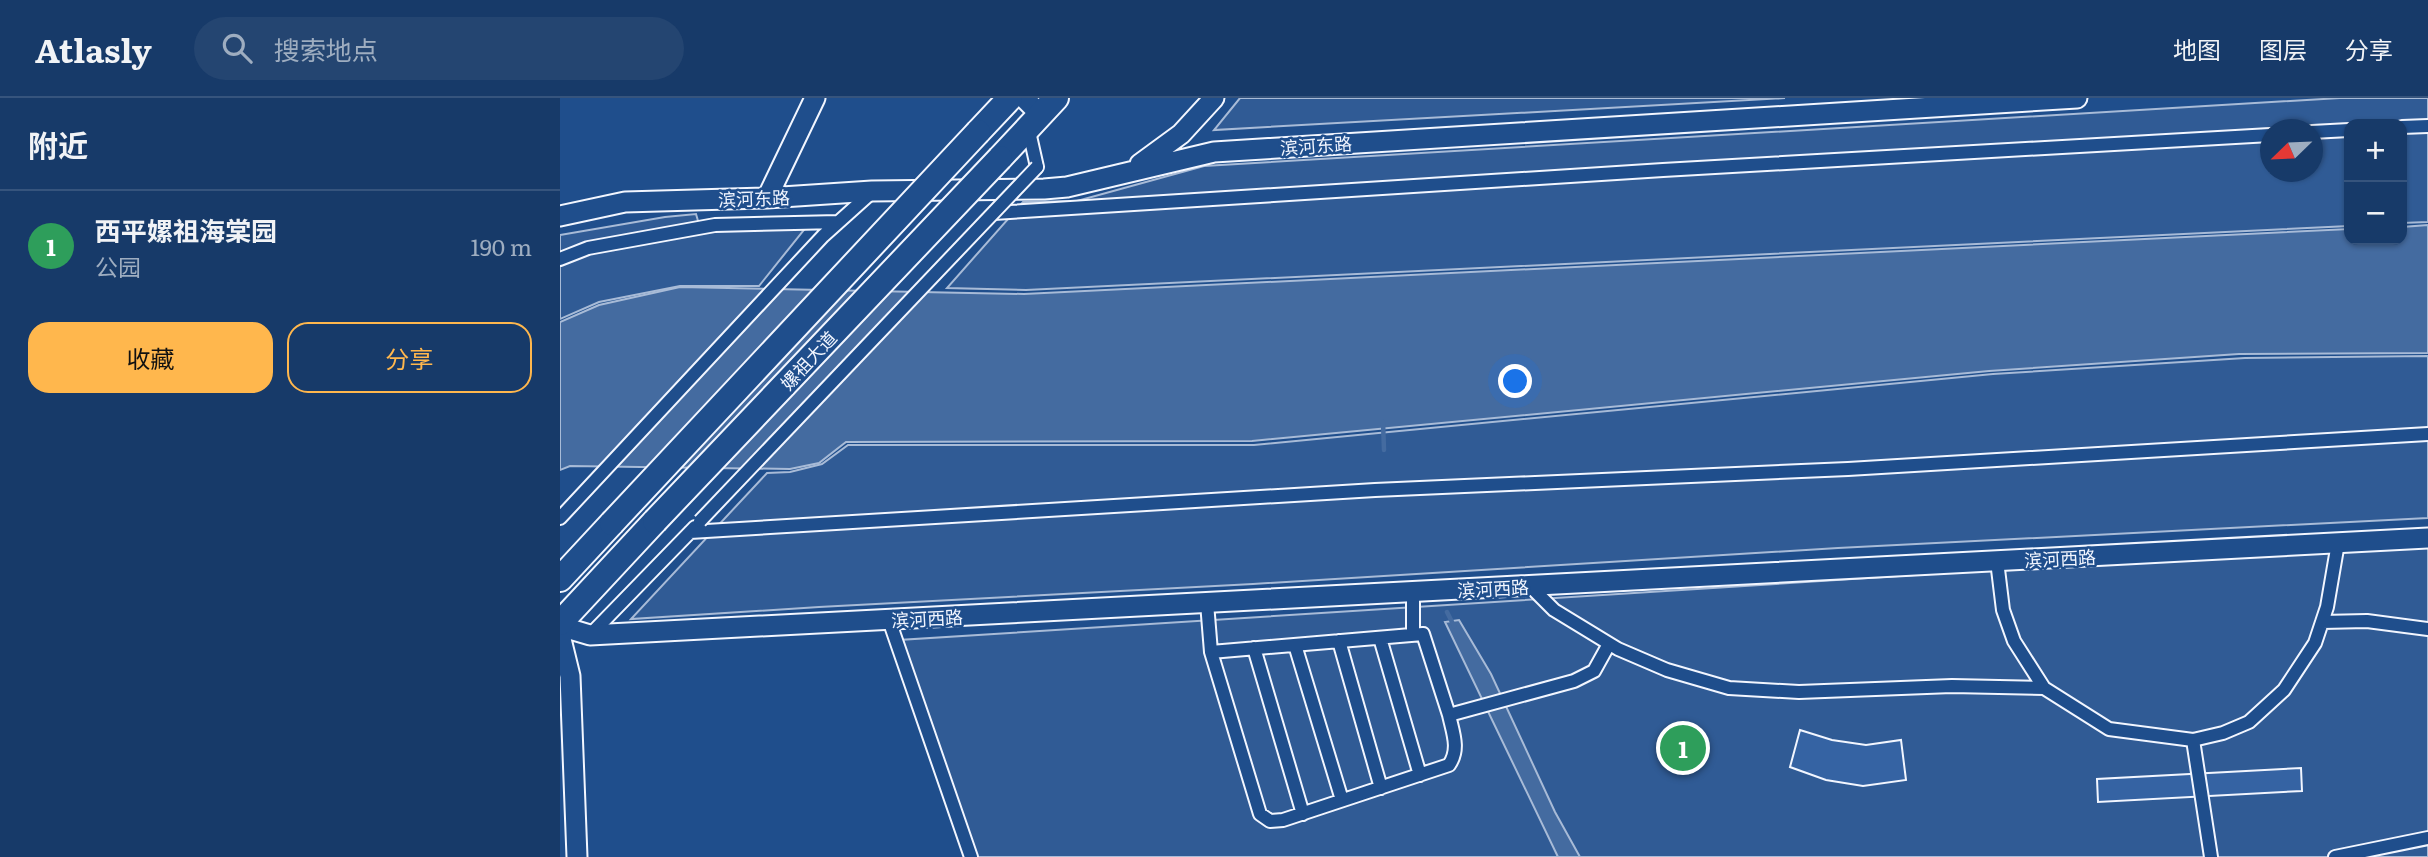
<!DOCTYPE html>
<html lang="zh">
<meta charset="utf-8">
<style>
:root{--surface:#173a69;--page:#244571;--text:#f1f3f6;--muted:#9eadc0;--line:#36547d;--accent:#ffb74d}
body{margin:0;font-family:Literata,"Noto Sans SC",serif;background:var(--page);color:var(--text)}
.controls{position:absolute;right:21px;top:21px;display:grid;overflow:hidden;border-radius:14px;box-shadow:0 2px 5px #0004}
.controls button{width:63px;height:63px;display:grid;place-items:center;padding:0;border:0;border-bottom:2px solid var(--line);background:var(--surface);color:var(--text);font:35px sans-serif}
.compass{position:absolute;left:1700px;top:21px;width:63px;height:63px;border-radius:50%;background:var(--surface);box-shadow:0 2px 5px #0004;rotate:247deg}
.you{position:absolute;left:956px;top:284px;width:24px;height:24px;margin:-18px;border:5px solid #fff;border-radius:50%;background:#1a73e8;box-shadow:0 0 0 10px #1a73e833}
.badge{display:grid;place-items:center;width:46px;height:46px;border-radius:50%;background:var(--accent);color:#fff;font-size:23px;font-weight:700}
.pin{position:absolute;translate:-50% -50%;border:4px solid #fff;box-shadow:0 2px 7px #0006}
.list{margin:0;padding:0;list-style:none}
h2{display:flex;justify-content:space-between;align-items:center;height:91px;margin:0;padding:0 28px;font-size:30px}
h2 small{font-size:23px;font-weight:400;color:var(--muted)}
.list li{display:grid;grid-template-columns:46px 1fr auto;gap:21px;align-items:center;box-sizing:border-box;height:112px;padding:0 28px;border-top:2px solid var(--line)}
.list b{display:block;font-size:26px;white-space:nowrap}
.list p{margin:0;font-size:23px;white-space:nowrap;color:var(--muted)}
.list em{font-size:23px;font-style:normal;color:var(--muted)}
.actions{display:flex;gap:14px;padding:21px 28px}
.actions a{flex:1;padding:16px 0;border:2px solid var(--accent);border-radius:21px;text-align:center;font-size:24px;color:var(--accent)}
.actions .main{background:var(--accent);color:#111}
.icon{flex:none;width:38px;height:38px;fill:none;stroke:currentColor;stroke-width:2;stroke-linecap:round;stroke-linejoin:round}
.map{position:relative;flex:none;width:1868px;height:759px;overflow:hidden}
header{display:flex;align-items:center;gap:42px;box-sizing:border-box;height:98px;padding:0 35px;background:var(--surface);border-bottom:2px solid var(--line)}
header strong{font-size:33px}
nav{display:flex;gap:38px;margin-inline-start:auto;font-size:24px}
.search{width:490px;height:63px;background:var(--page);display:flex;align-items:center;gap:18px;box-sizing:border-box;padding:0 24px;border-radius:38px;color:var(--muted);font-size:26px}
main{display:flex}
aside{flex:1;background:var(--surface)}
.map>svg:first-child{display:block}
.built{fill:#305b95;stroke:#a8bbd7;stroke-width:2;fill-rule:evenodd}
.water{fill:#446ba0;stroke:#a8bbd7;stroke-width:2}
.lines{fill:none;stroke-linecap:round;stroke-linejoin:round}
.stream{stroke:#446ba0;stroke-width:4.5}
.building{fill:#3563a3;stroke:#f2f6ff;stroke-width:2}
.street-casing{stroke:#f2f6ff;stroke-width:16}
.secondary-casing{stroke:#f2f6ff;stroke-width:23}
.highway-casing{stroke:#f2f6ff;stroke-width:28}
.street{stroke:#1f4e8c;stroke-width:12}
.secondary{stroke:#1f4e8c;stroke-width:19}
.highway{stroke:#1f4e8c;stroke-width:24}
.street-bridge-casing{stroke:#f2f6ff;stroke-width:16;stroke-linecap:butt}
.highway-bridge-casing{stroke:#f2f6ff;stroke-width:28;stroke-linecap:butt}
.street-bridge{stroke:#1f4e8c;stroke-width:12}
.highway-bridge{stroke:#1f4e8c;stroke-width:24}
.labels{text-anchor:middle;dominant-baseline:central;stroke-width:5;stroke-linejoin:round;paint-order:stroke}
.street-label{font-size:18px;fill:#f2f6ff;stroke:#1f4e8c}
</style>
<header>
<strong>Atlasly</strong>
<div class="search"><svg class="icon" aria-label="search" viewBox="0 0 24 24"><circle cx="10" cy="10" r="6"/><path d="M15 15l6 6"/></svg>搜索地点</div>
<nav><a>地图</a><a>图层</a><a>分享</a></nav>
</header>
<main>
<aside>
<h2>附近<small></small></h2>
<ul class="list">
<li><span class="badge" style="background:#2e9e5b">1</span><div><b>西平嫘祖海棠园</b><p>公园</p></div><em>190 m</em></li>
</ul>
<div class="actions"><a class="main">收藏</a><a>分享</a></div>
</aside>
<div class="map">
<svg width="1868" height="759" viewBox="0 0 1868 759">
<rect width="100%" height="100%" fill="#1f4e8c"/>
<!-- built -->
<path class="built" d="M680 0H1225L654 32Z
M1780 0H1868V124L1842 125V26H1789V128L466 192 387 190 463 104 517 103 644 68ZM1710 32H1752V74H1710Z
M136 116 141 133 247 128 199 188H120L39 204 0 221V137L105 119Z
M1868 258V420L1278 450 693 486 259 509 71 521 207 375 230 374 262 366 288 347H694L1433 276 1685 260Z
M1868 449V759H417L339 542 1402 474Z"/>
<!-- water -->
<path class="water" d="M1868 127V255L1679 256 1429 273 692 343 286 344 259 365 230 371 10 368 0 372V224L39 207 120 189 464 196 1789 131V142H1842V129Z
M899 522 931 576 995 714 1020 759H998L885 524Z"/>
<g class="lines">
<!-- stream -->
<path class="stream" d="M823 324 824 352
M887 514 894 528"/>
</g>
<!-- building -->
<path class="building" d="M1240 632 1272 642 1306 647 1341 642 1346 682 1303 688 1266 682 1230 669Z
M1741 670 1742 693 1538 704 1537 681Z"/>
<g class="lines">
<defs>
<path id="street" d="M468 29 477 69
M1842 29 1868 28
M1752 34 1789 32
M434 115 1103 72 1710 37
M0 161 28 150 155 127 278 124
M0 420 263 138 312 94
M130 434 815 392 1288 371 1868 336
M1437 463 1443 512 1454 543 1484 590 1549 631 1633 642 1663 635 1689 624 1724 592 1755 545 1767 509 1778 445
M970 488 994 512 1058 551 1107 572 1169 590 1239 594 1392 588 1484 590
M853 494V537
M647 505 651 554
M329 522 411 759
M1762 524 1807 523 1868 531
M30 537 135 429
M820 540 860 677
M779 543 821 690
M735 547 782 702
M694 550 743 716
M889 617C893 635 900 651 889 667L723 722 710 723 700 716 651 554 863 536 889 617 1014 583 1034 573 1049 546
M1633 642 1651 759
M1775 759 1868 740"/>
<path id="secondary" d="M464 0 480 16
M580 66 621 36 654 0
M207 100 255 0
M0 118 65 104 207 100 312 93 484 91 507 89 654 54 1517 0
M0 528 30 537 1868 440
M0 537 10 578 17 759"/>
<path id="highway" d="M418 34 450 0
M440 60 496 0
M0 481 52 425
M0 525 95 423"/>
</defs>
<!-- street casing -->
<use href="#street" class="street-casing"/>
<!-- secondary casing -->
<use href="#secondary" class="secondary-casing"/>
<!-- highway casing -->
<use href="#highway" class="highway-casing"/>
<!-- street -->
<use href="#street" class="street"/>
<!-- secondary -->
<use href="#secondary" class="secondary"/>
<!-- highway -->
<use href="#highway" class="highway"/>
<defs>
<path id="street-bridge" d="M140 423 477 69"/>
<path id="highway-bridge" d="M95 423 440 60
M52 425 418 34"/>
</defs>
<!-- street-bridge casing -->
<use href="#street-bridge" class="street-bridge-casing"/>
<!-- highway-bridge casing -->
<use href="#highway-bridge" class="highway-bridge-casing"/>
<!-- street-bridge -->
<use href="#street-bridge" class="street-bridge"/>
<!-- highway-bridge -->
<use href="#highway-bridge" class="highway-bridge"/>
</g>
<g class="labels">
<!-- street labels -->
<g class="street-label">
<text transform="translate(756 47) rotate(-4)">滨河东路</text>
<text transform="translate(194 100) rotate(-2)">滨河东路</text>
<text transform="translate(248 262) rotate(-47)">嫘祖大道</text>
<text transform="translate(1500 460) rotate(-3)">滨河西路</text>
<text transform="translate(933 490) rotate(-3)">滨河西路</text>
<text transform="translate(367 520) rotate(-3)">滨河西路</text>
</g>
</g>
</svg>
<div class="controls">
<button>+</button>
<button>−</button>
</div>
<svg class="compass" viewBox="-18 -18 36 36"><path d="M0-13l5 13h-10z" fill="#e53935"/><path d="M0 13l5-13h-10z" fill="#9eadc0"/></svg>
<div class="you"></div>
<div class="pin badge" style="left:1123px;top:650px;background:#2e9e5b">1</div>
</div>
</main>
